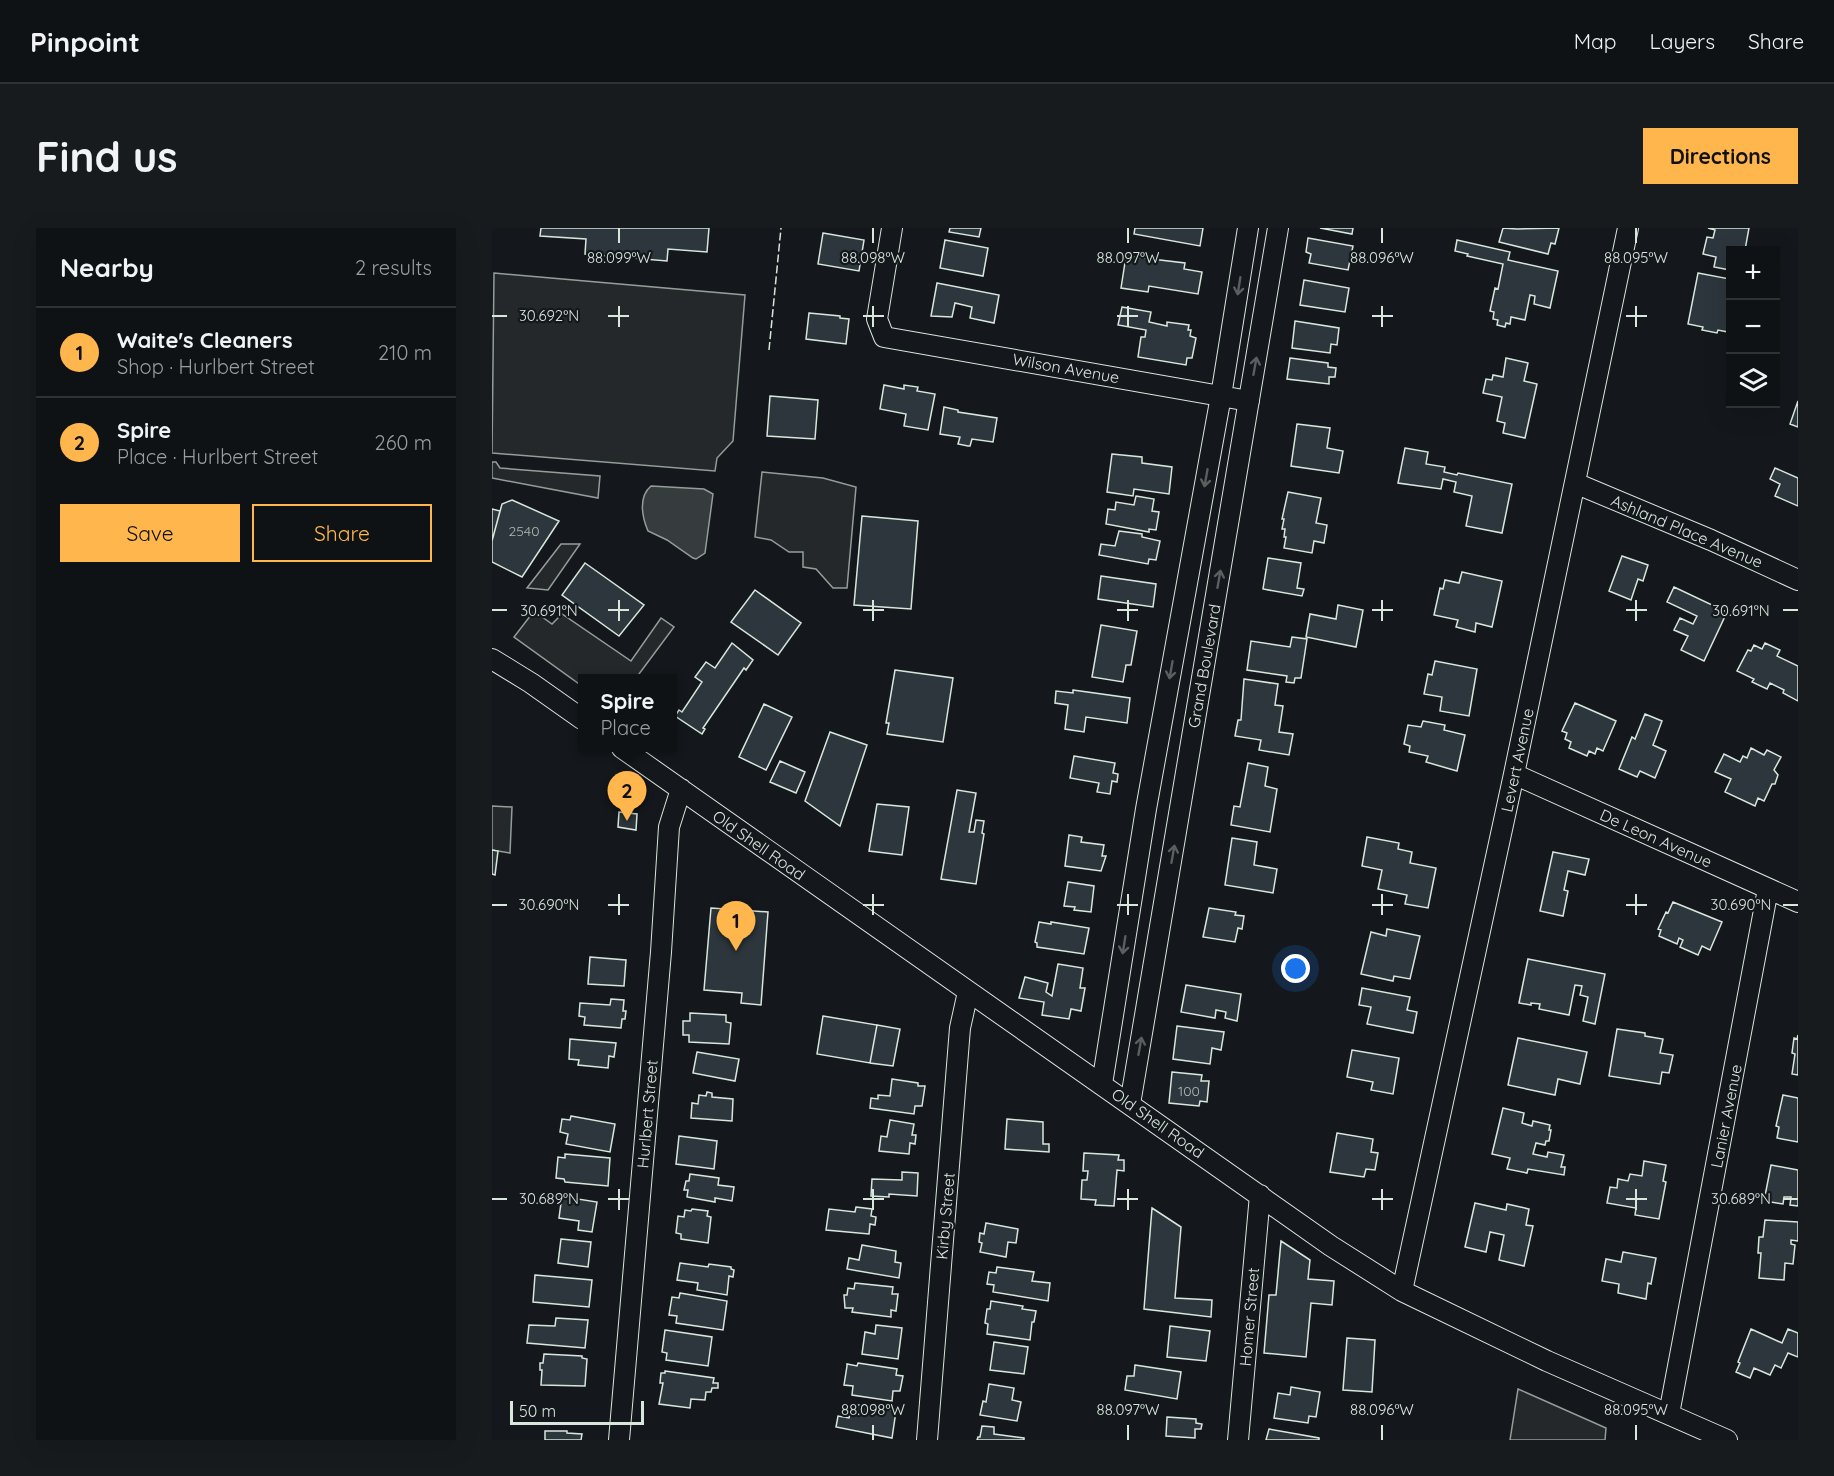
<!DOCTYPE html>
<meta charset="utf-8">
<style>
:root{--surface:#0f1215;--page:#181b1e;--text:#f1f3f6;--muted:#9b9ea0;--line:#2f3234;--accent:#ffb74d}
body{margin:0;font-family:Quicksand,sans-serif;background:var(--page);color:var(--text)}
.controls{position:absolute;right:18px;top:18px;display:grid;overflow:hidden;border-radius:0px;box-shadow:0 6px 24px #0002}
.controls button{width:54px;height:54px;display:grid;place-items:center;padding:0;border:0;border-bottom:2px solid var(--line);background:var(--surface);color:var(--text);font:30px sans-serif}
.scale{position:absolute;left:18px;bottom:15px;width:134px;box-sizing:border-box;padding-left:6px;border:3px solid #d8e6dc;border-top:0;font-size:16px;line-height:21px;white-space:nowrap;color:#d8e6dc;-webkit-text-stroke:4px #14181c;paint-order:stroke}
.you{position:absolute;left:804px;top:741px;width:21px;height:21px;margin:-15px;border:4px solid #fff;border-radius:50%;background:#1a73e8;box-shadow:0 0 0 9px #1a73e833}
.badge{display:grid;place-items:center;width:39px;height:39px;border-radius:50%;background:var(--accent);color:#111;font-size:20px;font-weight:700}
.pin{position:absolute;translate:-50% -50px;filter:drop-shadow(0 2px 3px #0008)}
.pin::after{content:'';position:absolute;top:32px;width:21px;height:18px;background:inherit;clip-path:polygon(0 0,100% 0,50% 100%)}
.popup{position:absolute;left:86px;top:446px;width:99px;height:78px;box-sizing:border-box;display:grid;place-content:center;border-radius:0px;background:var(--surface);filter:drop-shadow(0 2px 4px #0005);font-size:20px;white-space:nowrap;color:var(--muted)}
.popup b{font-size:22px;color:var(--text)}
.popup::after{content:'';position:absolute;left:50%;top:100%;margin-left:-12px;border:12px solid transparent;border-top-color:var(--surface)}
.list{margin:0;padding:0;list-style:none}
h2{display:flex;justify-content:space-between;align-items:center;height:78px;margin:0;padding:0 24px;font-size:26px}
h2 small{font-size:20px;font-weight:400;color:var(--muted)}
.list li{display:grid;grid-template-columns:39px 1fr auto;gap:18px;align-items:center;box-sizing:border-box;height:90px;padding:0 24px;border-top:2px solid var(--line)}
.list b{display:block;font-size:22px;white-space:nowrap}
.list p{margin:0;font-size:20px;white-space:nowrap;color:var(--muted)}
.list em{font-size:20px;font-style:normal;color:var(--muted)}
.actions{display:flex;gap:12px;padding:18px 24px}
.actions a{flex:1;padding:14px 0;border:2px solid var(--accent);border-radius:0px;text-align:center;font-size:21px;color:var(--accent)}
.actions .main{background:var(--accent);color:#111}
.icon{flex:none;width:33px;height:33px;fill:none;stroke:currentColor;stroke-width:2;stroke-linecap:round;stroke-linejoin:round}
.map{position:relative;flex:none;width:1306px;height:1212px;overflow:hidden;border-radius:0px}
header{display:flex;align-items:center;gap:36px;box-sizing:border-box;height:84px;padding:0 30px;background:var(--surface);border-bottom:2px solid var(--line)}
header strong{font-size:28px}
nav{display:flex;gap:33px;margin-inline-start:auto;font-size:21px}
.intro{display:flex;align-items:center;justify-content:space-between;box-sizing:border-box;height:144px;padding:0 36px}
h1{margin:0;font-size:42px}
.button{padding:15px 27px;border-radius:0px;background:var(--accent);color:#111;font-size:21px;font-weight:700}
main{display:flex;gap:36px;padding:0 36px}
aside{flex:1;background:var(--surface);border-radius:0px;box-shadow:0 6px 24px #0002}
.map>svg:first-child{display:block}
.parking{fill:#24282b;stroke:#939e99;stroke-width:1.5}
.water{fill:#363b3e;stroke:#939e99;stroke-width:1.5}
.building{fill:#2c363c;stroke:#d8e6dc;stroke-width:1.5}
.lines{fill:none;stroke-linecap:round;stroke-linejoin:round}
.minor-casing{stroke:#d8e6dc;stroke-width:22}
.minor{stroke:#14181c;stroke-width:20}
.fence{stroke:#d8e6dc;stroke-width:1.5;stroke-dasharray:8 3;stroke-linecap:butt}
.oneway{stroke:#59605f}
.ticks{fill:none;stroke:#d8e6dc;stroke-width:2}
.labels{text-anchor:middle;dominant-baseline:central;stroke-width:4.5;stroke-linejoin:round;paint-order:stroke}
.number-label{font-size:14px;fill:#adbab4}
.street-label{font-size:16px;fill:#d8e6dc;stroke:#14181c}
.ticks-label{font-size:15px;text-anchor:middle;fill:#d8e6dc;stroke:#14181c;stroke-width:4.5;stroke-linejoin:round;paint-order:stroke}
</style>
<header>
<strong>Pinpoint</strong>
<nav><a>Map</a><a>Layers</a><a>Share</a></nav>
</header>
<div class="intro"><h1>Find us</h1><a class="button">Directions</a></div>
<main>
<aside>
<h2>Nearby<small>2 results</small></h2>
<ul class="list">
<li><span class="badge">1</span><div><b>Waite's Cleaners</b><p>Shop · Hurlbert Street</p></div><em>210 m</em></li>
<li><span class="badge">2</span><div><b>Spire</b><p>Place · Hurlbert Street</p></div><em>260 m</em></li>
</ul>
<div class="actions"><a class="main">Save</a><a>Share</a></div>
</aside>
<div class="map">
<svg width="1306" height="1212" viewBox="0 0 1306 1212">
<rect width="100%" height="100%" fill="#14181c"/>
<!-- parking -->
<path class="parking" d="M2 45 253 67 241 213 225 230 223 243 0 225Z
M0 234H4L8 240 108 248 106 270 0 250Z
M270 244 331 250 364 259 355 360H341L324 341 311 339V324H297L279 312 263 309Z
M69 316H88L56 362 35 360Z
M42 383 60 396 70 386 139 433 169 390 182 399 144 450H90V458L22 409Z
M0 578 20 579 18 625 0 622Z
M1026 1161 1114 1200 1113 1212H1018Z"/>
<!-- water -->
<path class="water" d="M159 258 212 261 221 266 213 325 204 331 201 330 175 312 156 303C150 289 146 269 159 258Z"/>
<!-- building -->
<path class="building" d="M49 0H217L215 24 176 21 175 33 93 26 94 11 48 8Z
M458 0H489L487 9 457 4Z
M643 0H711L708 18 642 6Z
M828 0H861L860 6Z
M1011 0 1025 1 1067 0 1063 16 1059 15 1056 26 1007 14Z
M1216 0H1257L1253 22H1238V42L1222 39 1224 29 1211 26 1215 9 1221 10 1223 2Z
M331 5 372 12 367 43 326 36Z
M816 10 861 18 856 42 817 35 819 26 814 24Z
M453 12 496 20 491 48 448 40Z
M965 12 1018 24 1016 32 1066 43 1058 80 1042 76 1043 68 1038 67 1033 92 1019 89 1018 96 1014 95 1013 99 1005 97 1006 92 1001 91 1002 84 998 83 1003 60 1006 61 1011 36 975 28 976 26 963 23Z
M634 28 693 35 692 41 710 44 706 66 657 58 656 64 629 60Z
M1206 45 1238 51V90L1236 104 1226 102 1225 105 1210 102 1211 99 1196 96Z
M812 52 857 60 853 84 808 77Z
M445 55 507 67 502 95 478 90 480 79 463 75 460 89 439 88Z
M630 79 659 84 657 94 675 98V94L697 97 696 102H699L698 108 704 110 700 130H695L694 137 646 129 649 109H653L654 102 626 97Z
M317 85 348 88V90L357 91 354 116 314 111Z
M803 93 847 100 845 117 839 116 838 125 800 120Z
M798 130 836 135V139L844 140 843 149H837V156L795 151Z
M1014 130 1036 135 1032 153 1045 156 1033 210 1011 205 1013 195 1005 193 1010 169 991 165 994 151 1000 152 1001 147 1011 149Z
M392 157 412 161V157L426 159 425 163 443 166 436 202 412 198 414 186 388 181Z
M278 168 326 172 323 211 275 208Z
M1306 173V199L1298 196Z
M452 179 466 182V184L505 190 501 214 480 211 478 218H476L466 216 468 209 448 206Z
M805 196 838 200 835 220 851 223 847 245 799 238Z
M913 220 936 224 934 236 953 239 952 244 965 247 966 245 1020 256 1010 305 974 298 980 268 962 264 964 254 951 251 949 261 906 255Z
M620 226 650 229V235L680 239 677 266 642 261 641 268 615 264Z
M1283 240 1306 250V278L1283 268 1288 256 1278 251Z
M796 264 829 270 824 295 835 297 832 315 822 313 820 325 792 320 794 309H792L793 301H790L792 291H790Z
M644 268 662 271 660 283 667 284 664 302 657 301V304L614 296 616 281 623 282 624 274 642 277Z
M20 272 67 293 30 349 0 334V313L10 276Z
M0 281 8 283 0 313Z
M370 288 426 293 419 381 362 377Z
M627 303 650 306V309L668 313 664 332 657 331 656 336 607 327 609 316 623 318Z
M1130 328 1156 337 1151 353 1146 351 1139 372 1117 363Z
M776 330 809 335 805 360 812 361 810 368 771 361Z
M93 335 152 377 127 408 70 367Z
M970 344 1010 353 1000 399 984 395 983 404 964 399 966 392 942 387 948 360 951 361 953 352 967 355Z
M609 348 664 356 661 379 606 371Z
M1182 359 1235 384 1212 433 1189 422 1196 408 1182 402 1188 390 1201 396 1205 388 1175 374Z
M263 362 309 395 286 427 239 394Z
M846 377 871 382 864 419 814 409 818 386 844 391Z
M609 397 645 403 639 437H634L631 454 600 449Z
M800 409 815 411 809 450H803L802 455 794 454 795 448 755 442 759 413 798 419Z
M240 415 261 432 254 442 252 440 211 500 213 501 210 506 183 488 187 482 190 484 210 454 203 449 214 434 223 440Z
M1273 415 1288 422 1285 428 1306 438V473L1291 465 1292 462 1278 455 1275 461 1260 454 1262 451 1245 443 1256 422 1259 423 1262 417 1270 421Z
M943 433 985 441 977 488 948 483 950 469 932 466 936 446 940 447Z
M403 442 461 450 451 514 395 506 397 495H394Z
M752 451 786 456 783 477 791 478 787 504 801 506 797 527 767 522 769 512 743 508 746 492H749Z
M581 462 638 470 635 495 594 489 592 504 573 501 576 477 563 475 564 463 581 465Z
M1083 475 1124 493 1111 523 1105 520 1103 526 1097 523 1095 528 1077 520 1079 514 1073 511 1075 505 1070 503Z
M272 476 300 489 274 542 247 529Z
M1153 486 1170 493 1161 517 1174 523 1163 550 1148 543 1145 549 1127 541 1140 509 1143 511Z
M931 493 953 497 952 502 973 507 965 543 934 534 936 528 917 524 918 518 912 516 916 497 929 499Z
M338 504 375 517 348 598 313 573Z
M1259 520 1272 527 1275 522 1289 529 1282 542 1286 547 1283 556H1280L1272 573 1266 570 1263 578 1233 564 1239 551 1223 544 1232 526 1248 534 1251 528 1255 530Z
M582 528 623 535 621 545 626 546 625 554 620 553 618 566 605 564 607 555 578 550Z
M288 533 313 544 304 565 278 554Z
M756 535 776 539 773 558 785 561 778 604 739 597 742 578 748 579Z
M465 562 484 565 477 604H482L484 592 492 593 490 605 492 606 484 656 449 651Z
M385 576 417 579 410 627 377 623Z
M127 584 145 586 144 602 126 599Z
M577 607 590 609 589 614 612 617 610 628H614L609 643 573 638Z
M875 609 907 615 906 621 920 624 918 635 944 640 936 680 913 676 915 667 886 661 890 642 870 638Z
M740 610 765 614 762 637 785 641 781 665 733 657Z
M0 622 6 623 3 647 0 646Z
M1061 624 1097 631 1093 647 1076 643 1072 662 1076 663 1071 688 1048 683Z
M576 654 602 658 599 684 582 682 583 679 572 678Z
M1181 674 1230 694 1218 722 1210 718 1206 727 1188 719 1191 712 1187 710 1185 716 1167 708 1169 702 1166 701 1174 684 1176 685Z
M219 680 276 684 269 777 249 775 250 765 212 762Z
M717 680 744 684 743 687 752 688 750 701 746 700 743 714 711 709Z
M547 694 559 696V694L597 700 592 726 545 719V715L543 714Z
M895 701 928 708 918 751 902 748 901 753 869 746 879 704 894 708Z
M98 729 134 732 132 758 96 756Z
M1036 731 1113 746 1103 796 1091 793 1096 769 1088 767 1090 758 1083 757 1077 787 1047 781 1048 776 1039 775V777L1027 775Z
M566 736 591 740 588 760H593L589 783 579 781 577 791 550 787 552 774 527 770 533 749 556 755 554 764 560 768Z
M694 757 749 766 745 793 733 790 734 784 724 782 723 790 689 784Z
M870 760 918 769 915 782 925 784 921 805 875 796 879 779 867 777Z
M119 771 132 772 131 783H134L133 791H130L129 800 92 797 93 789 87 788 88 775 118 777Z
M198 785 234 787V794L239 795 237 816 197 814V807H191V793H198Z
M331 788 385 797 378 835 325 826Z
M385 797 408 801 401 838 378 835Z
M685 798 732 804 729 822 720 820 718 836 681 831Z
M1125 801 1153 805V808L1171 811 1168 825 1181 827 1177 845 1170 844 1168 856 1117 848Z
M1306 807V847L1300 846 1303 826 1300 825 1302 810 1305 811Z
M1026 810 1095 824 1088 856 1066 851 1063 867 1016 857Z
M78 811 124 815 122 829 117 828 116 840 86 837 87 832 77 831Z
M860 822 907 830 901 866 879 862 881 854 855 849Z
M205 824 247 831 243 853 201 845Z
M680 844 710 847 709 853H717L715 874 708 873 707 878 677 875Z
M400 851 426 855V858H433L430 878H423L422 886 378 880 379 870 386 871V867L398 868Z
M215 864 220 865V869L241 871 240 893 199 890 200 875 206 876 207 867 214 868Z
M1291 867 1306 870V914L1285 910 1287 899 1284 898Z
M1011 880 1032 885 1030 895 1040 898 1041 893 1058 897 1057 902H1059L1057 913H1054L1053 917 1044 915 1041 926 1055 929 1056 924 1072 927 1069 939H1073L1072 947 1036 941 1035 945 1015 941 1018 930 1000 926Z
M79 888 123 896 118 924 74 916 76 906 68 904 70 891 78 892Z
M515 891 551 894V916H557V924L513 921Z
M398 892 422 896 420 907H424L423 916 418 915 417 926 387 923 389 908 395 909Z
M845 905 881 911 879 924 886 925 883 942 874 941 872 949 838 944Z
M187 908 225 913 222 941 184 936Z
M592 925 627 927 626 932H632V943L625 942 622 978 603 977 604 972 589 971 590 952H595L596 943H591Z
M73 926 118 930 116 958 73 954 72 951 64 950 66 929 73 930Z
M1152 933 1174 937 1171 953 1174 954 1167 991 1143 987 1144 980 1115 975 1118 959 1125 960 1126 951 1136 953 1138 946 1150 948Z
M1279 937 1306 942V978L1298 977 1299 969H1292L1291 976 1272 973Z
M410 944 426 945 425 968 397 966V969L379 968 380 951 410 952Z
M198 946 227 950 226 957 242 959 240 973 223 970V974L195 969 196 962H192L194 953H197Z
M67 968 105 974 100 1004 86 1002 87 993 67 990 69 975 66 974Z
M983 975 1014 982 1015 976 1037 981 1034 997 1041 998 1032 1038 1007 1032 1012 1007 998 1004 994 1024 973 1019Z
M364 979 380 981 379 988 384 989 383 997 378 996 377 1006 334 1002 337 981 363 984Z
M660 980 689 999 683 1070 720 1072 719 1089 652 1081Z
M200 981 216 983 215 988 219 989 216 1015 189 1011V1006L184 1005 186 988 192 989 193 982 199 983Z
M1273 992 1306 994V1013L1299 1012V1016L1303 1017 1301 1036 1293 1035 1292 1052 1267 1050 1269 1025H1266L1267 1009H1271Z
M494 995 526 1001 524 1015 516 1014 514 1029 488 1024 490 1015 487 1014 488 1005 492 1006Z
M69 1011 99 1014 96 1039 66 1035Z
M789 1013 818 1032 816 1051 842 1053 840 1077 819 1075 814 1129 772 1125 777 1067H784Z
M370 1017 404 1023 403 1034 409 1035 407 1050 355 1041 357 1030 367 1032Z
M1131 1024 1164 1030 1159 1056 1156 1055 1154 1071 1126 1065 1127 1056 1110 1053 1114 1031 1129 1034Z
M188 1035 216 1039 217 1036 239 1039V1041L242 1042 241 1049 237 1048 235 1067 205 1062 206 1055 185 1052Z
M505 1039 542 1044 540 1053 558 1055 556 1073 501 1064 502 1057 495 1056 497 1044 504 1045Z
M43 1047 100 1052 97 1079 41 1074Z
M363 1055 401 1059 400 1066H406L404 1083 399 1082V1089L360 1084 361 1080H353L352 1067H355L356 1060 362 1061Z
M188 1065 235 1073 231 1102 184 1095 185 1088 177 1087 180 1069 187 1070Z
M499 1073 531 1078 530 1081 544 1083 542 1094H540L538 1112 495 1106 496 1096 493 1095 495 1081H498Z
M64 1090 96 1092 93 1120 35 1115 37 1097 63 1098Z
M384 1097 410 1100 406 1131 370 1126 373 1104 383 1106Z
M678 1098 718 1103 714 1133 675 1129Z
M1259 1101 1290 1115 1296 1101 1306 1105V1129L1296 1125 1289 1140 1283 1137 1278 1147 1262 1140 1258 1150 1244 1144 1248 1135 1246 1134Z
M173 1102 220 1109 216 1138 174 1132 175 1125 170 1124Z
M855 1110 883 1112 880 1164 851 1162Z
M502 1114 536 1119 532 1146 498 1142Z
M52 1126 90 1128V1130L95 1131 93 1158 49 1157 50 1142H48V1135H51Z
M366 1135 405 1141 404 1147 411 1148 408 1163H401L400 1173 360 1167 361 1158 352 1157 355 1138V1136L365 1138Z
M643 1137 689 1144 685 1171 633 1162 635 1148H642Z
M173 1143 222 1150 221 1155H226V1160H220L219 1164H214L213 1172 199 1171 198 1180 167 1176 171 1155H168L169 1145H173Z
M497 1156 522 1160 520 1172 529 1174 525 1193 488 1187 491 1173 494 1174Z
M799 1159 828 1164 824 1189 817 1188 816 1195 782 1190 786 1165 798 1167Z
M360 1176 404 1183 400 1210 344 1199 346 1188 357 1190Z
M675 1189 704 1191V1195L710 1196 709 1201H703V1210L674 1208Z
M490 1198 502 1199V1206L532 1210V1212H485L486 1209H488Z
M777 1201 827 1210V1212H774Z
M53 1203H75V1205L90 1206 89 1212H53Z"/>
<g class="lines">
<defs>
<path id="minor" d="M400 0 385 91 392 109 757 173
M1083 255 1219 312 1306 352
M0 431 39 455 90 491
M130 520 839 1018 910 1063 1055 1133 1235 1212
M1022 546 1306 674
M610 856 654 581 729 168 756 0
M638 876 786 0
M910 1063 1022 546 1136 0
M1177 1186 1276 661
M127 1212 169 724 177 599 189 561
M435 1212 468 800 476 764
M746 1212 768 967"/>
</defs>
<!-- minor casing -->
<use href="#minor" class="minor-casing"/>
<!-- minor -->
<use href="#minor" class="minor"/>
<!-- fence -->
<path class="fence" d="M277 122 289 0"/>
</g>
<!-- one-way arrows -->
<defs><path id="oneway-shaft" d="M-6 0H5M1.5-3L5.5 0L1.5 3" fill="none" stroke-width="1.6" stroke-linecap="round" stroke-linejoin="round" transform="scale(1.5)"/></defs>
<g class="oneway">
<use href="#oneway-shaft" transform="translate(747 58) rotate(99)"/>
<use href="#oneway-shaft" transform="translate(763 138) rotate(-80)"/>
<use href="#oneway-shaft" transform="translate(714 250) rotate(100)"/>
<use href="#oneway-shaft" transform="translate(727 351) rotate(-80)"/>
<use href="#oneway-shaft" transform="translate(679 442) rotate(100)"/>
<use href="#oneway-shaft" transform="translate(681 626) rotate(-80)"/>
<use href="#oneway-shaft" transform="translate(632 717) rotate(99)"/>
<use href="#oneway-shaft" transform="translate(648 818) rotate(-80)"/>
</g>
<!-- ticks -->
<path class="ticks" d="M127 0V15M381 0V15M636 0V15M890 0V15M1144 0V15M127 78V99M381 78V99M636 78V99M890 78V99M1144 78V99M0 88H15M116 88H137M371 88H392M625 88H646M880 88H901M1134 88H1155M127 372V393M381 372V393M636 372V393M890 372V393M1144 372V393M0 382H15M116 382H137M371 382H392M625 382H646M880 382H901M1134 382H1155M1291 382H1306M127 666V687M381 666V687M636 666V687M890 666V687M1144 666V687M0 677H15M116 677H137M371 677H392M625 677H646M880 677H901M1134 677H1155M1291 677H1306M127 961V982M381 961V982M636 961V982M890 961V982M1144 961V982M0 971H15M116 971H137M371 971H392M625 971H646M880 971H901M1134 971H1155M1291 971H1306M381 1197V1212M636 1197V1212M890 1197V1212M1144 1197V1212"/>
<g class="labels">
<!-- number labels -->
<g class="number-label">
<text x="32" y="303">2540</text>
<text x="697" y="863">100</text>
</g>
<!-- street labels -->
<g class="street-label">
<text transform="translate(574 140) rotate(10)">Wilson Avenue</text>
<text transform="translate(1195 303) rotate(23)">Ashland Place Avenue</text>
<text transform="translate(712 438) rotate(-80)">Grand Boulevard</text>
<text transform="translate(1025 532) rotate(-78)">Levert Avenue</text>
<text transform="translate(1164 610) rotate(24)">De Leon Avenue</text>
<text transform="translate(267 617) rotate(35)">Old Shell Road</text>
<text transform="translate(155 886) rotate(-85)">Hurlbert Street</text>
<text transform="translate(1234 888) rotate(-79)">Lanier Avenue</text>
<text transform="translate(666 895) rotate(35)">Old Shell Road</text>
<text transform="translate(453 988) rotate(-85)">Kirby Street</text>
<text transform="translate(757 1089) rotate(-85)">Homer Street</text>
</g>
</g>
<g class="ticks-label">
<text x="127" y="35">88.099°W</text>
<text x="381" y="35">88.098°W</text>
<text x="636" y="35">88.097°W</text>
<text x="890" y="35">88.096°W</text>
<text x="1144" y="35">88.095°W</text>
<text x="57" y="93">30.692°N</text>
<text x="57" y="388">30.691°N</text>
<text x="1249" y="388">30.691°N</text>
<text x="57" y="682">30.690°N</text>
<text x="1249" y="682">30.690°N</text>
<text x="57" y="976">30.689°N</text>
<text x="1249" y="976">30.689°N</text>
<text x="381" y="1187">88.098°W</text>
<text x="636" y="1187">88.097°W</text>
<text x="890" y="1187">88.096°W</text>
<text x="1144" y="1187">88.095°W</text>
</g>
</svg>
<div class="controls">
<button>+</button>
<button>−</button>
<button><svg class="icon" aria-label="layers" viewBox="0 0 24 24"><path d="M12 4l9 5-9 5-9-5zM3 14l9 5 9-5"/></svg></button>
</div>
<div class="scale">50 m</div>
<div class="you"></div>
<div class="pin badge" style="left:244px;top:723px">1</div>
<div class="pin badge" style="left:135px;top:593px">2</div>
<div class="popup"><b>Spire</b>Place</div>
</div>
</main>
